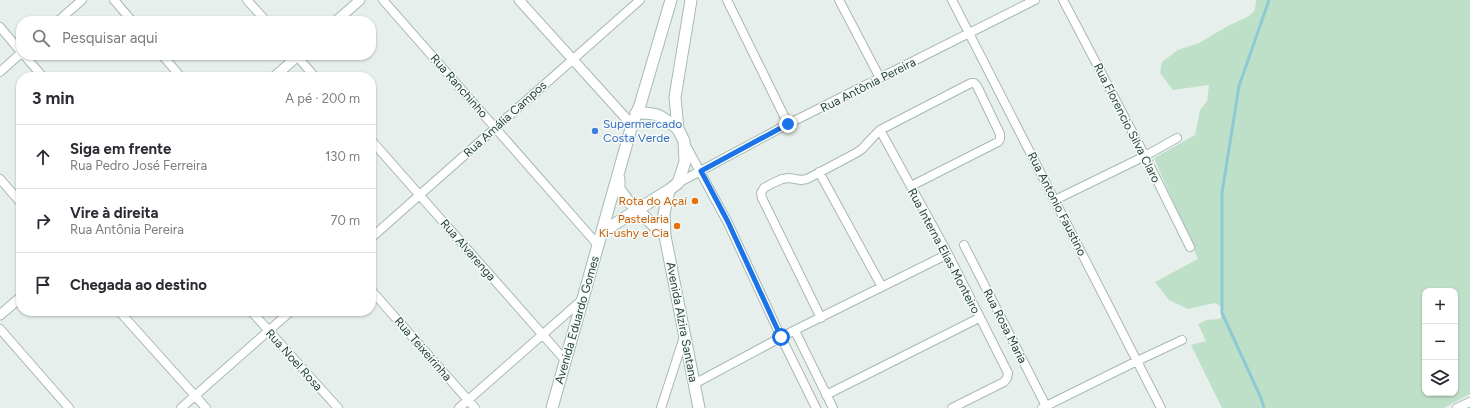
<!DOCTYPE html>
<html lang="pt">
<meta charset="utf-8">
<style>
:root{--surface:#fff;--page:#f7f7f7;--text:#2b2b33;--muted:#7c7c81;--line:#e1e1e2}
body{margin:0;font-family:Figtree,sans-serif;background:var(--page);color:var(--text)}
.controls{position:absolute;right:12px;bottom:12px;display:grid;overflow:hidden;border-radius:8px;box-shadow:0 1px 3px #0004}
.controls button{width:36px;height:36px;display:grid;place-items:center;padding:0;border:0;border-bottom:1px solid var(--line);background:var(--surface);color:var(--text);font:20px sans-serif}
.stop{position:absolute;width:12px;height:12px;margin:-9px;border:3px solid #1a73e8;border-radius:50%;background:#fff}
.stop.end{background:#1a73e8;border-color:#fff;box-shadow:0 1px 4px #0008}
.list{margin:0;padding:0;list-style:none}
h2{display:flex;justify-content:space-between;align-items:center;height:52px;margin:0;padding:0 16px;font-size:17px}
h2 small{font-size:13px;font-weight:400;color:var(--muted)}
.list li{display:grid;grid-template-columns:26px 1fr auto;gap:12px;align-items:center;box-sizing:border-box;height:64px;padding:0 16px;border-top:1px solid var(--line)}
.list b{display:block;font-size:15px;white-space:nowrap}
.list p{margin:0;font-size:13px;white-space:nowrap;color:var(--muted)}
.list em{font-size:13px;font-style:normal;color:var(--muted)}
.icon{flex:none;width:22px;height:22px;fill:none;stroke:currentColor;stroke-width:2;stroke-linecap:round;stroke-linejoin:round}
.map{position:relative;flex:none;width:1470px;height:408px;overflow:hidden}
.search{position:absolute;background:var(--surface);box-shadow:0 1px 3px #0004;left:16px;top:16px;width:360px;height:44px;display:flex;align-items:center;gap:10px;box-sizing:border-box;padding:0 14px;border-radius:16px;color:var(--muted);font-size:15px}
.panel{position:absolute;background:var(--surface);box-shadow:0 1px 3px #0004;left:16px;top:72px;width:360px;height:244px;border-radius:16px}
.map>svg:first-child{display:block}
.green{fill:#bfe0c8;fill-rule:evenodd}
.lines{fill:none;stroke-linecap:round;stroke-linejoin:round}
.stream{stroke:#8ec9d4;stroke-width:3}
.minor-casing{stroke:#a8b8b2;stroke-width:10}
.tertiary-casing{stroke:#a8b8b2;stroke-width:11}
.secondary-casing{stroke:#a4bbb3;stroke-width:13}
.minor{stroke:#fff;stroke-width:8}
.tertiary{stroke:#fff;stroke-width:9}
.secondary{stroke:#fff;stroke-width:11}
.route{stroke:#1a73e8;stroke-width:5}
.shop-dot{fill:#3f7fe0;stroke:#f7fbf9;stroke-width:1.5}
.food-dot{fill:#e8710a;stroke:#f7fbf9;stroke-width:1.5}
.labels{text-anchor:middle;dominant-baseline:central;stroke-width:3;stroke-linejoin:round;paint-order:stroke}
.street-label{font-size:12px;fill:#24423a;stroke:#f7fbf9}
.shop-label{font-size:12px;fill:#366cbe;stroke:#f7fbf9;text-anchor:start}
.food-label{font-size:12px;fill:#c56008;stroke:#f7fbf9;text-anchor:end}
</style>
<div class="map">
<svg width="1470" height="408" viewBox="0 0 1470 408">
<rect width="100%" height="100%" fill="#e6efeb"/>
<!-- green -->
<path class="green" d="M1256 0H1470V394L1444 408H1222L1191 345 1206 341 1198 324 1206 320 1220 319 1224 311 1219 305 1214 303 1188 309 1169 300 1155 282 1198 259 1154 158 1195 135 1200 110 1207 101 1209 85 1173 90 1160 73 1162 62 1178 50 1199 43 1226 27 1249 16 1255 10ZM1425 291H1455V393H1425Z"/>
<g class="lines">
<!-- stream -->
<path class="stream" d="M1264 408 1261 398 1222 313V193L1239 86 1269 0"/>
<defs>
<path id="minor" d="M114 0 132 21
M247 0 266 21
M383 0 598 245
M727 0 788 124
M839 0 880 78
M952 0 1161 408
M1063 0 1145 156 1190 247
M58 21 82 0
M0 27 21 52
M24 55 43 77
M162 55 181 77
M296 55 315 77
M0 72 21 53
M880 130 948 254 1008 373 1007 378 1004 382 952 408
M371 140 565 360
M685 144 728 223 781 337 816 408
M819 172 882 287
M0 179 21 203
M678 183 788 124 1035 0
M1055 200 1145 156 1177 138
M371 238 640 0
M964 245 1047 408
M371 290 475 408
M119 311 206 408
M251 311 338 408
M821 318 762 198 761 193 764 188 771 184 782 179 789 178 801 180 807 179 856 153 862 149 874 136 880 130 971 83H974L977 86 1000 134V139L998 142 911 186
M0 329 69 408
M795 331 833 408
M694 384 789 333 948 254
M826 395 979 318
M181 408 291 311
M459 408 583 299
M661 408 684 337
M1042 408 1137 361 1182 340
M1457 408 1470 402"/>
<path id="tertiary" d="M519 0 632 125
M336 21 360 0
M274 77 299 55
M0 315 21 297"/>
<path id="secondary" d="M636 113C658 112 661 116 678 129
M619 179V189L628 201 665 236
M669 190 664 214 665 236 699 408
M602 232 669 190 678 183 685 162 684 141 678 129 675 97 691 0
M552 408 632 125 640 105 671 0"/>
</defs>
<!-- minor casing -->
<use href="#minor" class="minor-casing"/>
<!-- tertiary casing -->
<use href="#tertiary" class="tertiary-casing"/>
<!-- secondary casing -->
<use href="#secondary" class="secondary-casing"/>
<!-- minor -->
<use href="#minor" class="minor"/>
<!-- tertiary -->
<use href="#tertiary" class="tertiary"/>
<!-- secondary -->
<use href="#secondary" class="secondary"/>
</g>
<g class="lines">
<!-- route -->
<path class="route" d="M781 337 728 222 701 171 788 124"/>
</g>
<!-- markers -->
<circle class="shop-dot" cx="595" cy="131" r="4"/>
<g class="food-dot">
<circle cx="695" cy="201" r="4"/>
<circle cx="677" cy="226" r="4"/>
</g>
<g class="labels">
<!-- street labels -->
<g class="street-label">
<text transform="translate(868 85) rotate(-27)">Rua Antônia Pereira</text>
<text transform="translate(459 86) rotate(49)">Rua Ranchinho</text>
<text transform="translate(505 119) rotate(-42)">Rua Amália Campos</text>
<text transform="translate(1127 123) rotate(63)">Rua Florencio Silva Claro</text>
<text transform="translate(1057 204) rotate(63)">Rua Antonio Faustino</text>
<text transform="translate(468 250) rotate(49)">Rua Alvarenga</text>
<text transform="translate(944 251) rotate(62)">Rua Interna Elias Monteiro</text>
<text transform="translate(577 320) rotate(-74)">Avenida Eduardo Gomes</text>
<text transform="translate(682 322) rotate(79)">Avenida Alzira Santana</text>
<text transform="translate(1005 326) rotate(63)">Rua Rosa Maria</text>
<text transform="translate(423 349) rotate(49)">Rua Teixeirinha</text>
<text transform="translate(294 360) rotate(48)">Rua Noel Rosa</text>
</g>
<!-- shop labels -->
<g class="shop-label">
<text x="603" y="124">Supermercado<tspan x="603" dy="14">Costa Verde</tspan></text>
</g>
<!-- food labels -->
<g class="food-label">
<text x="687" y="201">Rota do Açaí</text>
<text x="669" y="219">Pastelaria<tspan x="669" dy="14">Ki-ushy e Cia</tspan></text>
</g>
</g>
</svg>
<div class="controls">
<button>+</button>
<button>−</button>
<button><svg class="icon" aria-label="layers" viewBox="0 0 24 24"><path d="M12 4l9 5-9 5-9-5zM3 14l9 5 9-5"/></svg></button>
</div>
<div class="stop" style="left:781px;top:337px"></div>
<div class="stop end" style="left:788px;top:124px"></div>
<div class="search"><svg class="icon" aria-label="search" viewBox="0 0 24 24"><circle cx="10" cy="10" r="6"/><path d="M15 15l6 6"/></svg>Pesquisar aqui</div>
<section class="panel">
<h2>3 min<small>A pé · 200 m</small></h2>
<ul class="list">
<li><svg class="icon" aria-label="ahead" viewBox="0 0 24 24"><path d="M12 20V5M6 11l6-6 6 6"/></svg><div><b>Siga em frente</b><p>Rua Pedro José Ferreira</p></div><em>130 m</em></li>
<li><svg class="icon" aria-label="right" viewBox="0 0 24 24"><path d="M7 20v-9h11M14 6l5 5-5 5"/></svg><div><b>Vire à direita</b><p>Rua Antônia Pereira</p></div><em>70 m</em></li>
<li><svg class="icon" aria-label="arrive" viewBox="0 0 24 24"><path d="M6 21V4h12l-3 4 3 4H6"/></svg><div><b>Chegada ao destino</b></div></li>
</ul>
</section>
</div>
